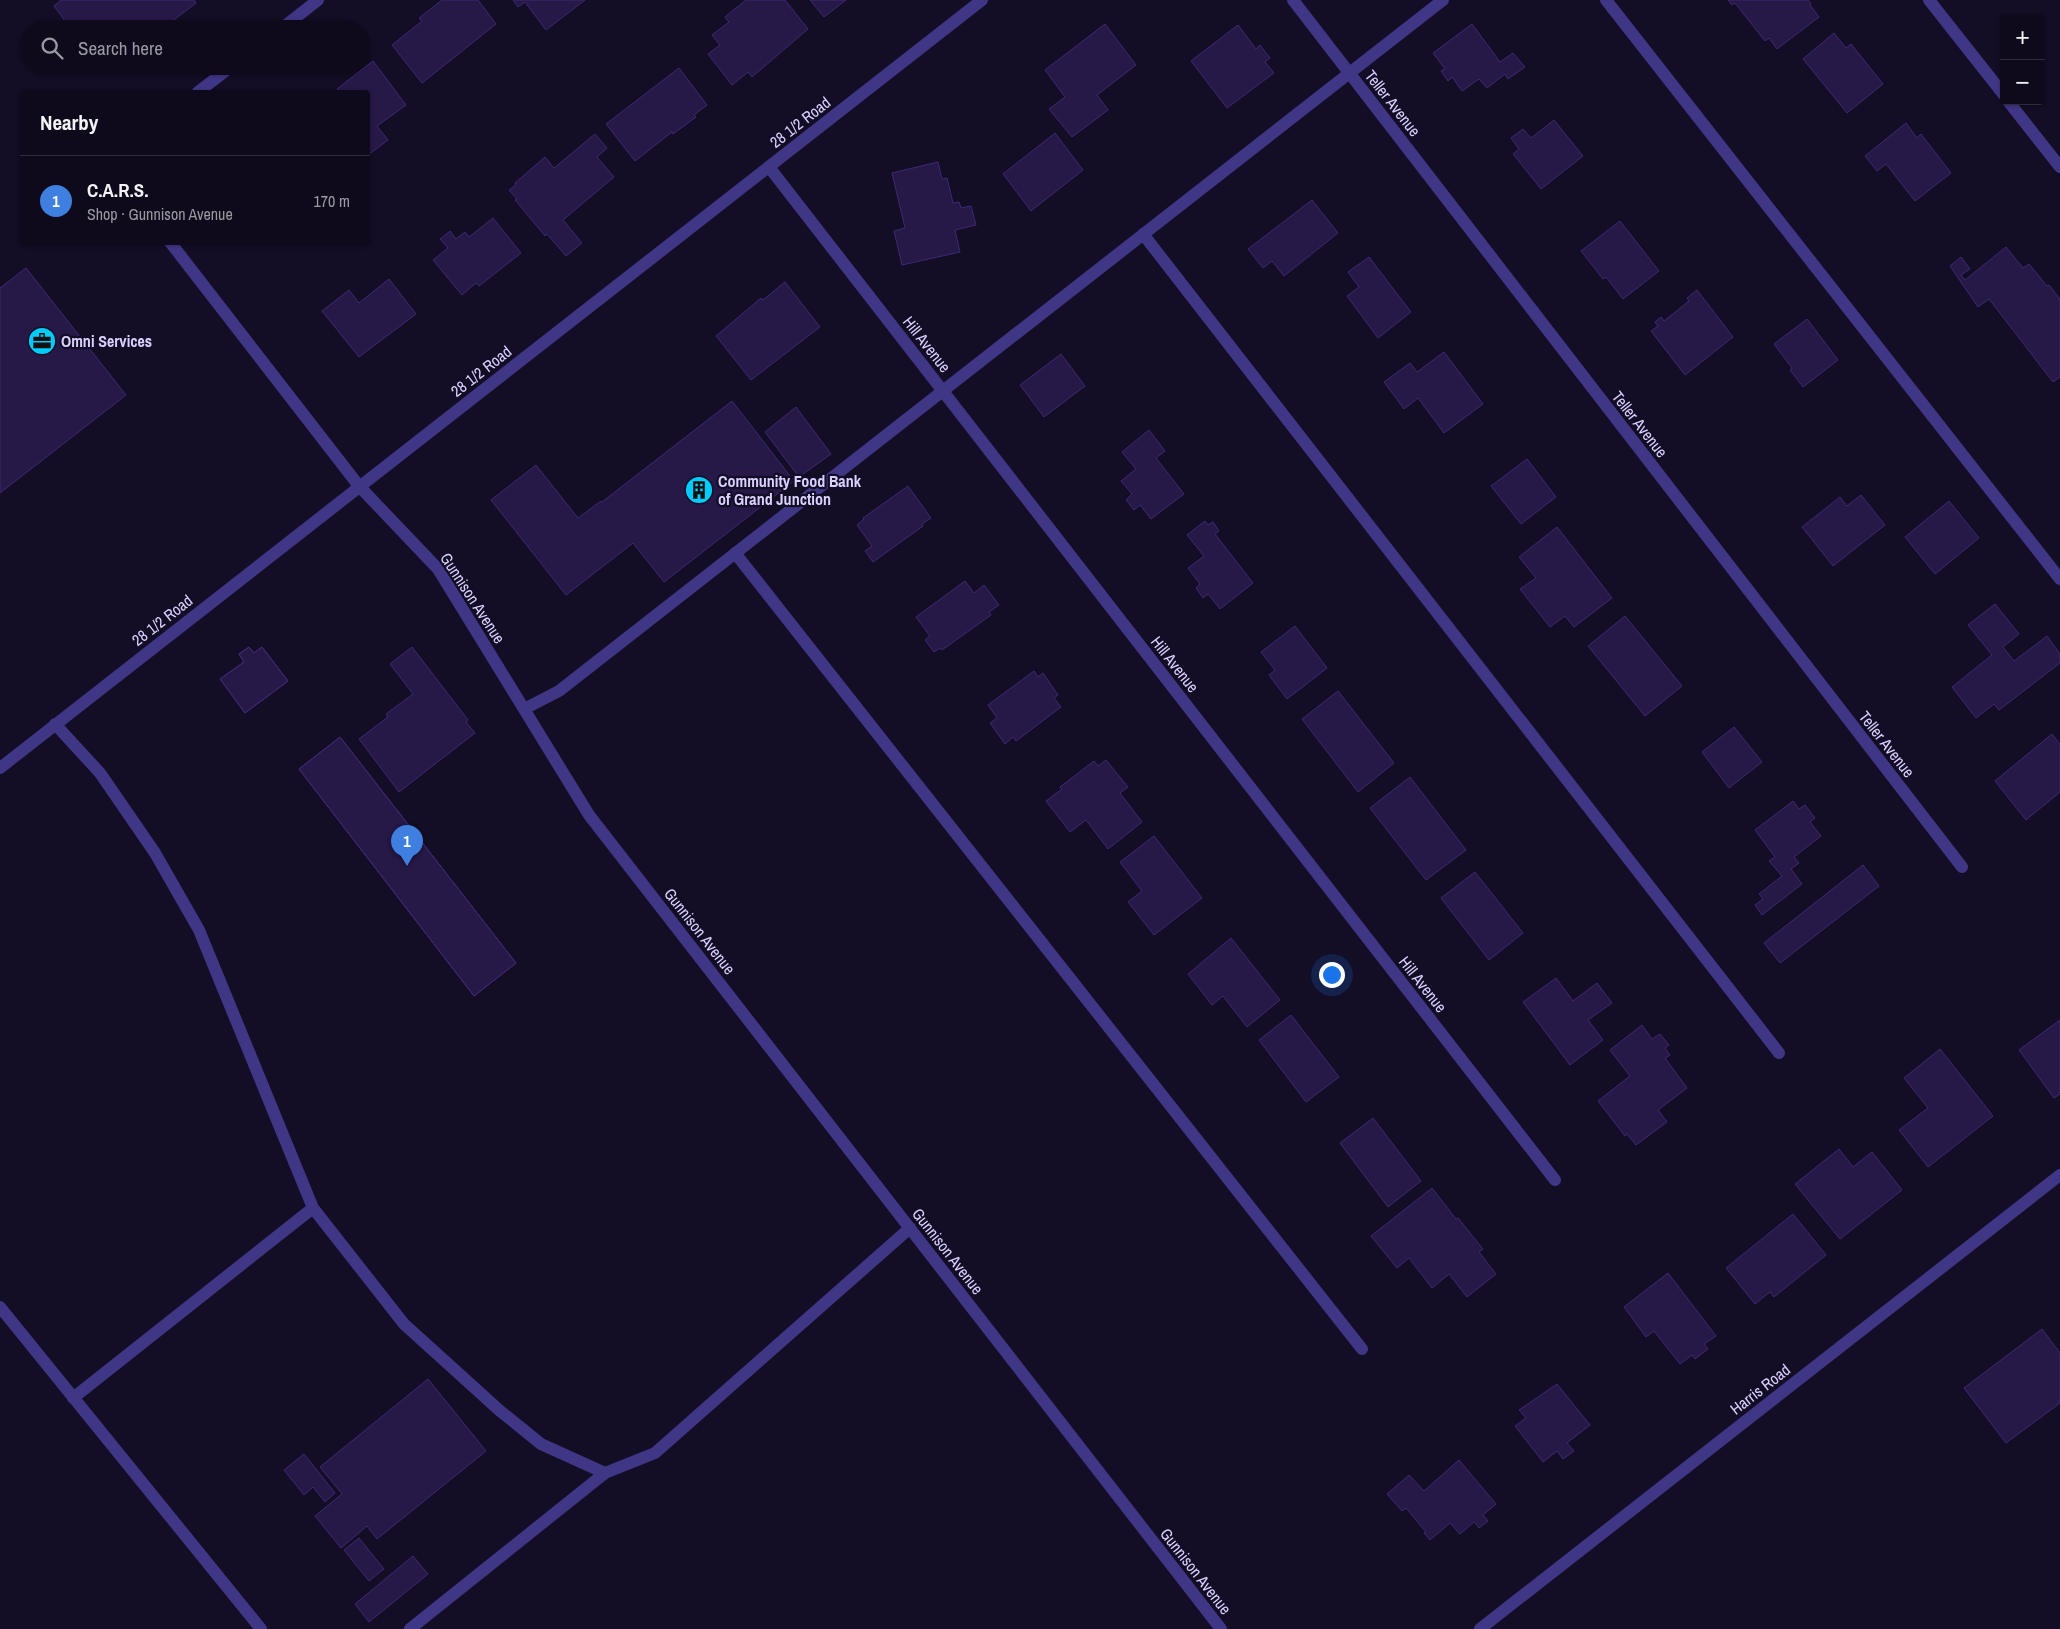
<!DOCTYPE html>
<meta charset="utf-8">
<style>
:root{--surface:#0e0a1c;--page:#1c1829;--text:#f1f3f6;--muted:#9b9aa3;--line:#2e2b3b;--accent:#db2777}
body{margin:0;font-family:"Archivo Narrow",sans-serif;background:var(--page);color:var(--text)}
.controls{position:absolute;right:15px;top:15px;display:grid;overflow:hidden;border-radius:5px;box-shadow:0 1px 4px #0004}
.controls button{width:45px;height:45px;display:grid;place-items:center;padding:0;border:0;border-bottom:1px solid var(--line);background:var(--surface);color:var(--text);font:25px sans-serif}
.you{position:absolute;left:1331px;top:974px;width:18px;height:18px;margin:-12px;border:4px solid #fff;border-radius:50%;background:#1a73e8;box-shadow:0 0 0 8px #1a73e833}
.badge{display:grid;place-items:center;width:32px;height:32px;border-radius:50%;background:var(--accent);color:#fff;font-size:16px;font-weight:700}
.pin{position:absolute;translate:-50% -41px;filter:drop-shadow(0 1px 2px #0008)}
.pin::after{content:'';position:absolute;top:26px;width:18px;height:15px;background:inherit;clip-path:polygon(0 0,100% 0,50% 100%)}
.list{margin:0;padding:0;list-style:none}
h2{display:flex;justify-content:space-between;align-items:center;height:65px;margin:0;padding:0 20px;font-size:21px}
h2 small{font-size:16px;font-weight:400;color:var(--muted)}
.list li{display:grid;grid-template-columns:32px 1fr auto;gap:15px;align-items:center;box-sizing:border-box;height:90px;padding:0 20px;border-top:1px solid var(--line)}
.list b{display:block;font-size:19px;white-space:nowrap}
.list p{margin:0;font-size:16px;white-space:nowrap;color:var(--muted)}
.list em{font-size:16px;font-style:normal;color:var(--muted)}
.icon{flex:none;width:28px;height:28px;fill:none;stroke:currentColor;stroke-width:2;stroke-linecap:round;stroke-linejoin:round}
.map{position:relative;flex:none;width:2060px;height:1629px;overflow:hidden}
.search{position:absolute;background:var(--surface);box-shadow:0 1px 4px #0004;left:20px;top:20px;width:350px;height:55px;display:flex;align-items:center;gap:12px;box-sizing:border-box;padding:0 18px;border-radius:28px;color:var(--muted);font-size:19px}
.panel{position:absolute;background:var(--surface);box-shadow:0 1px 4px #0004;left:20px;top:90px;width:350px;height:155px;border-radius:5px}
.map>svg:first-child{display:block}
.building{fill:#261847;stroke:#3f2974}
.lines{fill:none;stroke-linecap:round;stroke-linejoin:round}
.service{stroke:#403686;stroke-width:12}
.minor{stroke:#403686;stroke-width:12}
.tertiary{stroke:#403686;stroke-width:12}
.labels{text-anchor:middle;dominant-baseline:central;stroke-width:4.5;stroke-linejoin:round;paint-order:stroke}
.street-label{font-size:16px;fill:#dad1ff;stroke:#130d25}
.poi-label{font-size:16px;font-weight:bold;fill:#dad1ff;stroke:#130d25;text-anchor:start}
</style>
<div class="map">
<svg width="2060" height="1629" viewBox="0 0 2060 1629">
<rect width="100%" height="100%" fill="#130d25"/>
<!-- building -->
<path class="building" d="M61 0H194L196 3 162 29H71L54 6Z
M442 0H478L496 24 422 83 392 45 422 21 419 18Z
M513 0H585L546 30 525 2 518 7Z
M746 0H785L808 29 752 77 748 72 732 85 708 54 720 45 712 35 729 22 725 17Z
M810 0H846L824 17Z
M1728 0H1808L1811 4 1810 5 1819 17 1777 49 1769 38 1765 41 1735 3 1732 5Z
M1105 24 1136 65 1097 95 1108 110 1072 137 1049 109 1065 97 1045 70Z
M1472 24 1500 62 1513 53 1525 67 1508 79 1505 74 1487 88 1479 79 1462 91 1452 77 1448 81 1441 71 1445 69 1433 53Z
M1238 25 1256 49 1260 45 1270 58 1265 62 1274 73 1227 108 1191 61Z
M1834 33 1846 48 1851 44 1883 84 1847 113 1803 59Z
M373 61 406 105 377 126 388 140 368 155V92H340L337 89Z
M679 68 707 105 694 115 696 117 673 134 672 132 635 161 606 124Z
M1554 120 1583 156 1541 189 1513 154 1519 149 1511 138 1523 129 1531 138Z
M1906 123 1917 138 1921 134 1951 173 1915 201 1886 164 1877 171 1865 156Z
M1055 133 1083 170 1031 211 1003 174Z
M595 134 607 148 597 157 614 177 563 220 582 243 566 256 547 234 545 236 515 200 517 199 509 190 516 185 515 183 545 157 554 168Z
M938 162 942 179 947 178 953 203 959 202 961 208 971 206 976 225 955 230 960 252 902 265 894 231 905 228 892 173Z
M1312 200 1338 233 1284 276 1272 261 1263 268 1248 249Z
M493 218 521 253 479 286 476 283 462 295 433 260 448 248 440 239 450 231 456 239 465 232 469 237Z
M1620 221 1659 271 1623 299 1606 277 1603 279 1581 251Z
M2006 247 2023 268 2029 264 2047 286 2049 285 2060 299V377L2053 382 1989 299 1978 307 1950 266 1961 257 1970 269 1961 275 1965 280Z
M1369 257 1411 312 1378 338 1347 296 1359 287 1348 272Z
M26 268 126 395 0 493V288Z
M389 279 416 314 359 357 322 311 349 290 359 303Z
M785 282 820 327 751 380 716 336 761 298 763 300Z
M1697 290 1733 337 1685 375 1651 331 1658 326 1655 322 1661 317 1664 321 1689 301 1687 298Z
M1807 319 1838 360 1803 387 1790 370 1792 368 1774 344Z
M1444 352 1483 404 1444 433 1418 398 1404 409 1384 382 1410 363 1417 372Z
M1061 354 1085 386 1044 417 1020 385Z
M732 401 794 481 664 582 633 543 566 595 491 500 536 465 578 518 601 501 602 502Z
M796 407 831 454 799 477 765 432Z
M1149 430 1165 451 1156 458 1184 494 1151 519 1140 505 1134 510 1126 500 1132 494 1121 481 1136 469 1122 452Z
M1527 459 1556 497 1521 524 1491 486Z
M908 486 931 518 922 524 923 526 873 562 865 551 872 546 857 525 864 519 863 518Z
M1861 495 1885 525 1833 566 1802 527 1840 497 1847 506Z
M1949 501 1979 538 1935 574 1905 537Z
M1205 521 1208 525 1213 522 1219 531 1215 534 1253 583 1220 609 1208 594 1203 598 1196 588 1200 584 1188 568 1204 556 1187 535Z
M1557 527 1612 598 1574 627 1565 616 1550 627 1520 589 1536 578 1519 557Z
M965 581 974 593 984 585 999 605 989 612 991 615 942 650 940 648 934 652 925 640 930 636 916 617Z
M1995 604 2019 634 2003 647 2014 661 2047 636 2060 654V663L1999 710 1994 704 1976 718 1952 687 1992 655 1968 625Z
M1625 616 1682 686 1645 716 1588 646Z
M1295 626 1327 668 1287 699 1269 675 1275 670 1261 652Z
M249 647 254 653 262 647 288 681 245 713 220 679 244 662 239 654Z
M249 647 254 653 262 647 288 681 245 713 220 679 244 662 239 654Z
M412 647 468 720 466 722 475 733 399 792 359 739 388 717 386 714 413 694 390 664Z
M1034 671 1038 677 1043 673 1058 695 1054 698 1061 707 1016 741 1013 737 1005 744 990 723 997 718 988 705Z
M1338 691 1394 763 1358 792 1302 719Z
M1734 727 1762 762 1729 788 1702 752Z
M2052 734 2060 744V792L2026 820 1995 781Z
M340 737 516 963 474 996 299 769Z
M340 737 516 963 474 996 299 769Z
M1106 760 1128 787 1120 793 1142 822 1108 849 1086 820 1070 832 1046 801 1062 789 1060 787 1094 761 1098 766Z
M1410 777 1466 850 1426 880 1370 808Z
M1793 801 1799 809 1805 805 1815 818 1810 822 1821 836 1794 857 1799 863 1791 869 1802 884 1762 915 1755 905 1763 899 1759 894 1782 876 1769 861 1775 857 1755 830Z
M1154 836 1202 898 1154 935 1128 902 1142 891 1120 862Z
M1863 865 1879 886 1780 963 1764 943Z
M1475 872 1523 933 1489 960 1441 898Z
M1231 938 1280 1000 1247 1027 1223 996 1212 1005 1188 974Z
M1556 978 1573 1001 1597 983 1612 1003 1588 1020 1603 1040 1570 1065 1523 1002Z
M1291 1015 1339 1077 1306 1102 1259 1040Z
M2060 1020V1094L2054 1098 2019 1050Z
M1642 1025 1652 1039 1660 1034 1669 1045 1665 1048 1670 1055 1665 1058 1687 1088 1658 1110 1667 1122 1636 1145 1627 1134 1625 1136 1598 1101 1630 1076 1610 1050Z
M1940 1049 1993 1116 1928 1167 1899 1130 1928 1108 1904 1078Z
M1373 1118 1421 1181 1388 1207 1340 1143Z
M1839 1149 1853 1167 1872 1152 1902 1190 1840 1239 1795 1184Z
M1432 1188 1456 1219 1458 1218 1483 1249 1479 1252 1496 1274 1467 1297 1449 1274 1432 1288 1409 1258 1397 1268 1371 1236Z
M1793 1214 1826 1255 1774 1297 1770 1292 1755 1304 1726 1268Z
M1668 1273 1716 1336 1704 1344 1708 1349 1695 1359 1692 1355 1680 1364 1654 1331 1646 1337 1624 1307Z
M2042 1329 2060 1353V1403L2006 1443 1964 1388Z
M428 1379 486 1451 377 1539 367 1526 341 1548 315 1516 342 1494 320 1467Z
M1557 1384 1590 1425 1567 1443 1574 1451 1563 1459 1557 1451 1543 1462 1515 1426 1526 1418 1519 1410Z
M304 1454 335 1493 325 1502 313 1487 304 1495 284 1470Z
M1459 1460 1496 1504 1483 1515 1488 1521 1479 1528 1474 1522 1460 1534 1450 1523 1430 1540 1424 1533 1426 1532 1406 1508 1402 1511 1387 1494 1409 1475 1424 1491Z
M359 1538 384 1569 369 1581 344 1550Z
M413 1556 428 1574 369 1622 355 1604Z"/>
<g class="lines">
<!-- service -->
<path class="service" d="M1606 0 2060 579
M1143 234 1779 1053
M735 553 1362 1349
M524 709 559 691 1443 0
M55 724 100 773 155 853 199 930 313 1208 404 1324 499 1410 541 1444 605 1473
M0 1307 261 1629
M73 1398 313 1208
M410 1629 605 1473 655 1453 910 1228"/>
<!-- minor -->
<path class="minor" d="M1293 0 1962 867
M1929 0 2004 95
M281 29 318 0
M198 92 232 66
M2008 101 2060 167
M769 167 1555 1180
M170 242 359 486 438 569 589 815 1221 1629
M1480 1629 2060 1175"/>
<!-- tertiary -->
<path class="tertiary" d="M0 768 982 0"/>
</g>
<!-- icons -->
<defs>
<symbol id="office-disc" viewBox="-11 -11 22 22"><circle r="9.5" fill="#00ccfc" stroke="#130d25"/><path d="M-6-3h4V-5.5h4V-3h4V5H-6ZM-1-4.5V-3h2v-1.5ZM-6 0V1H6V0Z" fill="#111"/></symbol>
<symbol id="building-disc" viewBox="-11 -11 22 22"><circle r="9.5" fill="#00ccfc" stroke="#130d25"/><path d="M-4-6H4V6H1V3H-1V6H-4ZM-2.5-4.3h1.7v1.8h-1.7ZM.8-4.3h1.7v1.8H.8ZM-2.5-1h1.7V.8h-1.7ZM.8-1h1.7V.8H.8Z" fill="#111"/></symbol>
</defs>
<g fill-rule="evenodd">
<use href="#office-disc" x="26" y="325" width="32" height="32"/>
<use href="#building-disc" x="683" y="474" width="32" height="32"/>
</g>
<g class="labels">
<!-- street labels -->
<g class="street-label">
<text transform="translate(1393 103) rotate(52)">Teller Avenue</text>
<text transform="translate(800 122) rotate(-38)">28 1/2 Road</text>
<text transform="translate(927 344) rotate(52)">Hill Avenue</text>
<text transform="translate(481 371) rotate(-38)">28 1/2 Road</text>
<text transform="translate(1640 424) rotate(52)">Teller Avenue</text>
<text transform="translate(473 598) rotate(57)">Gunnison Avenue</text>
<text transform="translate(162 620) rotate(-38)">28 1/2 Road</text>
<text transform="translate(1175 664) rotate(52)">Hill Avenue</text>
<text transform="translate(1887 744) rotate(52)">Teller Avenue</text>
<text transform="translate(700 931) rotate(52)">Gunnison Avenue</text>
<text transform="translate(1423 984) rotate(52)">Hill Avenue</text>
<text transform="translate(948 1251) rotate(52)">Gunnison Avenue</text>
<text transform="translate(1760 1389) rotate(-38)">Harris Road</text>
<text transform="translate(1196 1571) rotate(52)">Gunnison Avenue</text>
</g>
<!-- poi labels -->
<g class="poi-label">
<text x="61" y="341">Omni Services</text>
<text x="718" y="481">Community Food Bank<tspan x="718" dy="18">of Grand Junction</tspan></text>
</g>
</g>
</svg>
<div class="controls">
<button>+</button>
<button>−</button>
</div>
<div class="you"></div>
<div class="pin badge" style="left:407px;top:866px;background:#3f7fe0">1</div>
<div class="search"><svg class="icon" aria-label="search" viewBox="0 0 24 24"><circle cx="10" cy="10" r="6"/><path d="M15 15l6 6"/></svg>Search here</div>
<section class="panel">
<h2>Nearby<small></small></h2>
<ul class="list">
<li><span class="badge" style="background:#3f7fe0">1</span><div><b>C.A.R.S.</b><p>Shop · Gunnison Avenue</p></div><em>170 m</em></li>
</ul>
</section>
</div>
